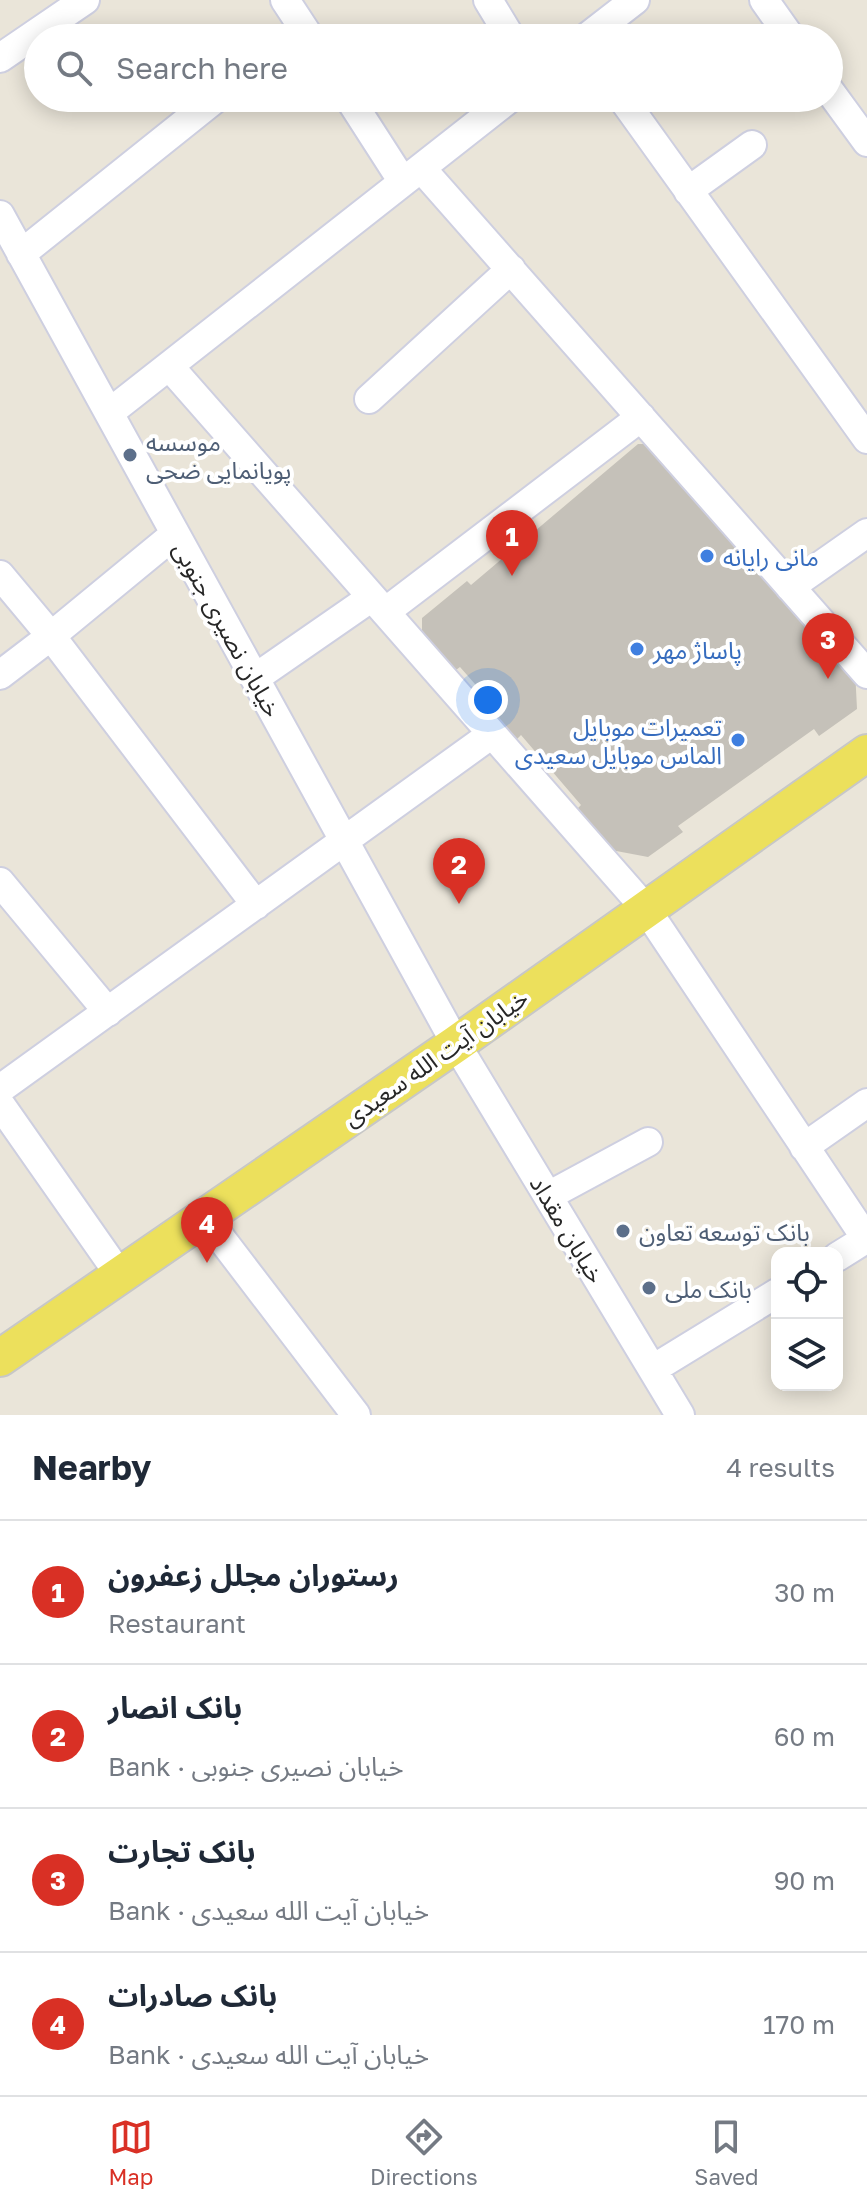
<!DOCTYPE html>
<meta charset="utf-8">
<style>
:root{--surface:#fff;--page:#f2f2f3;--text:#1f2937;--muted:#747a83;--line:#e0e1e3;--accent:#d93025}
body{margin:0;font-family:"Golos Text","Noto Sans Arabic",sans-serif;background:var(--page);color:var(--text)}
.controls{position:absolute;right:24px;bottom:24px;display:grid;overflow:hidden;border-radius:16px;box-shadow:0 4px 20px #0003}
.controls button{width:72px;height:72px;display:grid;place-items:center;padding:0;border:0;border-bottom:2px solid var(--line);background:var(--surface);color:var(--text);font:40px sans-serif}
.you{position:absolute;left:488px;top:700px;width:28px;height:28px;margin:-20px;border:6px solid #fff;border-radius:50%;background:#1a73e8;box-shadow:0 0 0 12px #1a73e833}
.badge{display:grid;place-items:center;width:52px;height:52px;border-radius:50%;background:var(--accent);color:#fff;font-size:26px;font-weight:700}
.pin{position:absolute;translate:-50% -66px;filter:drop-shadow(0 2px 4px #0008)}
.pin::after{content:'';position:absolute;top:42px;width:28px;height:24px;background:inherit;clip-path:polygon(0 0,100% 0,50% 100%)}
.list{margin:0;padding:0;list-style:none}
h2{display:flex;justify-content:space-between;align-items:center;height:104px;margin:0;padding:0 32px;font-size:34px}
h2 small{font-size:26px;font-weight:400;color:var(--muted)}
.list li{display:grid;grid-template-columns:52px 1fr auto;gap:24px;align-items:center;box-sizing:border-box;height:144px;padding:0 32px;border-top:2px solid var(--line)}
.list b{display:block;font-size:30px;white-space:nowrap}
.list p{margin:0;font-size:26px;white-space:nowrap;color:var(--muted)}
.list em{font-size:26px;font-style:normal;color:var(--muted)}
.icon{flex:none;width:44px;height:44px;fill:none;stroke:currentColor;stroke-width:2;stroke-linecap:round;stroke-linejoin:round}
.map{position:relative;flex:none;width:867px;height:1415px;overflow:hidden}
.search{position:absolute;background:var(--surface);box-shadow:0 4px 20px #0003;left:24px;right:24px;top:24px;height:88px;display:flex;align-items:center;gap:20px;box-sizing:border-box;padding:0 28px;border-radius:44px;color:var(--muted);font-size:30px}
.sheet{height:680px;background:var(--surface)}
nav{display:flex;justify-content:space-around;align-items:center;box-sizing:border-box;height:112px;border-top:2px solid var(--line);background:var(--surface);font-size:22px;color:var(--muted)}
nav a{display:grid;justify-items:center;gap:4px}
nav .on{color:var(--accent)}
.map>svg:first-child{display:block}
.building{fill:#c5c1b9}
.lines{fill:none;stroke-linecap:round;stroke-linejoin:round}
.minor-casing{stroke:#cecfe0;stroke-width:32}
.major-casing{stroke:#c7c7c7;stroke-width:40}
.minor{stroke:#fff;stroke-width:28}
.major{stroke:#ece05c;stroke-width:36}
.service-dot{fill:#5c6f8a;stroke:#fff;stroke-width:3}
.shop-dot{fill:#3f7fe0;stroke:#fff;stroke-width:3}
.labels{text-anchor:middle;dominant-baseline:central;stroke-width:8;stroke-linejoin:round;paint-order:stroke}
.service-label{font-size:24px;fill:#4e5e75;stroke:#fff;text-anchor:start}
.shop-label{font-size:24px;fill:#366cbe;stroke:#fff;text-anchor:start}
.street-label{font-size:24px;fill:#272727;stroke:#fff}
</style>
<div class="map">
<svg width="867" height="1415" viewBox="0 0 867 1415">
<rect width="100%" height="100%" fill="#eae5d9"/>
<!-- building -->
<path class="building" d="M638 444H649L800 620 806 615 855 670 857 709 819 736 814 729 678 826 683 832 648 857 611 850 576 810 581 805 521 735 516 740 485 704 489 700 460 667 456 670 422 632V618L467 581 471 585Z"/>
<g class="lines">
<defs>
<path id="minor" d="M285 0 310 38
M488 0 511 38
M764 0 791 38
M586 38 635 0
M0 58 85 0
M829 90 867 142
M349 98 403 182
M622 98 867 439
M421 168 867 674
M688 191 752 145
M0 215 456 1044 680 1415
M21 254 216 98
M169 366 646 909 867 1240
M369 399 511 269
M109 413 510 98
M0 575 51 636 256 905
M790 587 867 533
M385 612 641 417
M0 675 51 636 175 534
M255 678 372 597
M0 882 108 1012
M0 1089 492 734
M0 1104 119 1274
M804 1147 867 1103
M548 1196 648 1142
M204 1216 356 1415
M837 1257 866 1239
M653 1369 777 1293"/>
<path id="major" d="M0 1358 456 1044 867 753"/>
</defs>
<!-- minor casing -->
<use href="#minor" class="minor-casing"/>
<!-- major casing -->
<use href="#major" class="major-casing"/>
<!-- minor -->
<use href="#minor" class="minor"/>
<!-- major -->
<use href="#major" class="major"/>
</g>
<!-- markers -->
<g class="service-dot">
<circle cx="130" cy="455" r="8"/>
<circle cx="623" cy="1231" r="8"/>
<circle cx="649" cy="1288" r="8"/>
</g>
<g class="shop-dot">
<circle cx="707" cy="556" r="8"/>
<circle cx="637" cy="649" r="8"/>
<circle cx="738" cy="740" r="8"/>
</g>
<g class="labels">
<!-- service labels -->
<g class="service-label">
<text x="146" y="441">موسسه<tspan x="146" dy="28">پویانمایی ضحی</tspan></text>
<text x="639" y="1231">بانک توسعه تعاون</text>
<text x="665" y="1288">بانک ملی</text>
</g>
<!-- shop labels -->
<g class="shop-label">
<text x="723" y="556">مانی رایانه</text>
<text x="653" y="649">پاساژ مهر</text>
<text x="722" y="726" text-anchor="end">تعمیرات موبایل<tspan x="722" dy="28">الماس موبایل سعیدی</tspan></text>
</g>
<!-- street labels -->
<g class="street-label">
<text transform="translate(228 629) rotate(61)">خیابان نصیری جنوبی</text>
<text transform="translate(435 1057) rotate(-35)">خیابان آیت الله سعیدی</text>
<text transform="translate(568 1229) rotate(59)">خیابان مقداد</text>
</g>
</g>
</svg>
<div class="controls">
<button><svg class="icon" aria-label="locate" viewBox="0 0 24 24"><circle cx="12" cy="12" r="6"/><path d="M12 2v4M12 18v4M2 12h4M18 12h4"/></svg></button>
<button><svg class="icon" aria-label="layers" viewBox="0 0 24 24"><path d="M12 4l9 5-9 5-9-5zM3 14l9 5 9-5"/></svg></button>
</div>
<div class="you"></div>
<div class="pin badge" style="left:512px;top:576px">1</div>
<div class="pin badge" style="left:459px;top:904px">2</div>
<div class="pin badge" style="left:828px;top:679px">3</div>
<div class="pin badge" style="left:207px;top:1263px">4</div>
<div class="search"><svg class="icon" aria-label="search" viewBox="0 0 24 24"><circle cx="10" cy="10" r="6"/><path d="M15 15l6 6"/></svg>Search here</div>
</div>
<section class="sheet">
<h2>Nearby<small>4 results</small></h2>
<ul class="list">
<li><span class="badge">1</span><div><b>رستوران مجلل زعفرون</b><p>Restaurant</p></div><em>30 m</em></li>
<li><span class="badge">2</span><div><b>بانک انصار</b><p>Bank · خیابان نصیری جنوبی</p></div><em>60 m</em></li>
<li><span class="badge">3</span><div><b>بانک تجارت</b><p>Bank · خیابان آیت الله سعیدی</p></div><em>90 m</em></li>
<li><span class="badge">4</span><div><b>بانک صادرات</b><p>Bank · خیابان آیت الله سعیدی</p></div><em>170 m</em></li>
</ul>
</section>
<nav>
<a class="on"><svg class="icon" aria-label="map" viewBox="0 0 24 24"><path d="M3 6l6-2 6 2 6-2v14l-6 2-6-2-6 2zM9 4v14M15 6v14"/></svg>Map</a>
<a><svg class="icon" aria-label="directions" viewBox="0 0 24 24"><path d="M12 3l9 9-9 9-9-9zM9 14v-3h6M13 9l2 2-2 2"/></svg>Directions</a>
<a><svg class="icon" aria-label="saved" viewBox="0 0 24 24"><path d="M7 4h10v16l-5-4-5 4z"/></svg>Saved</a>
</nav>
